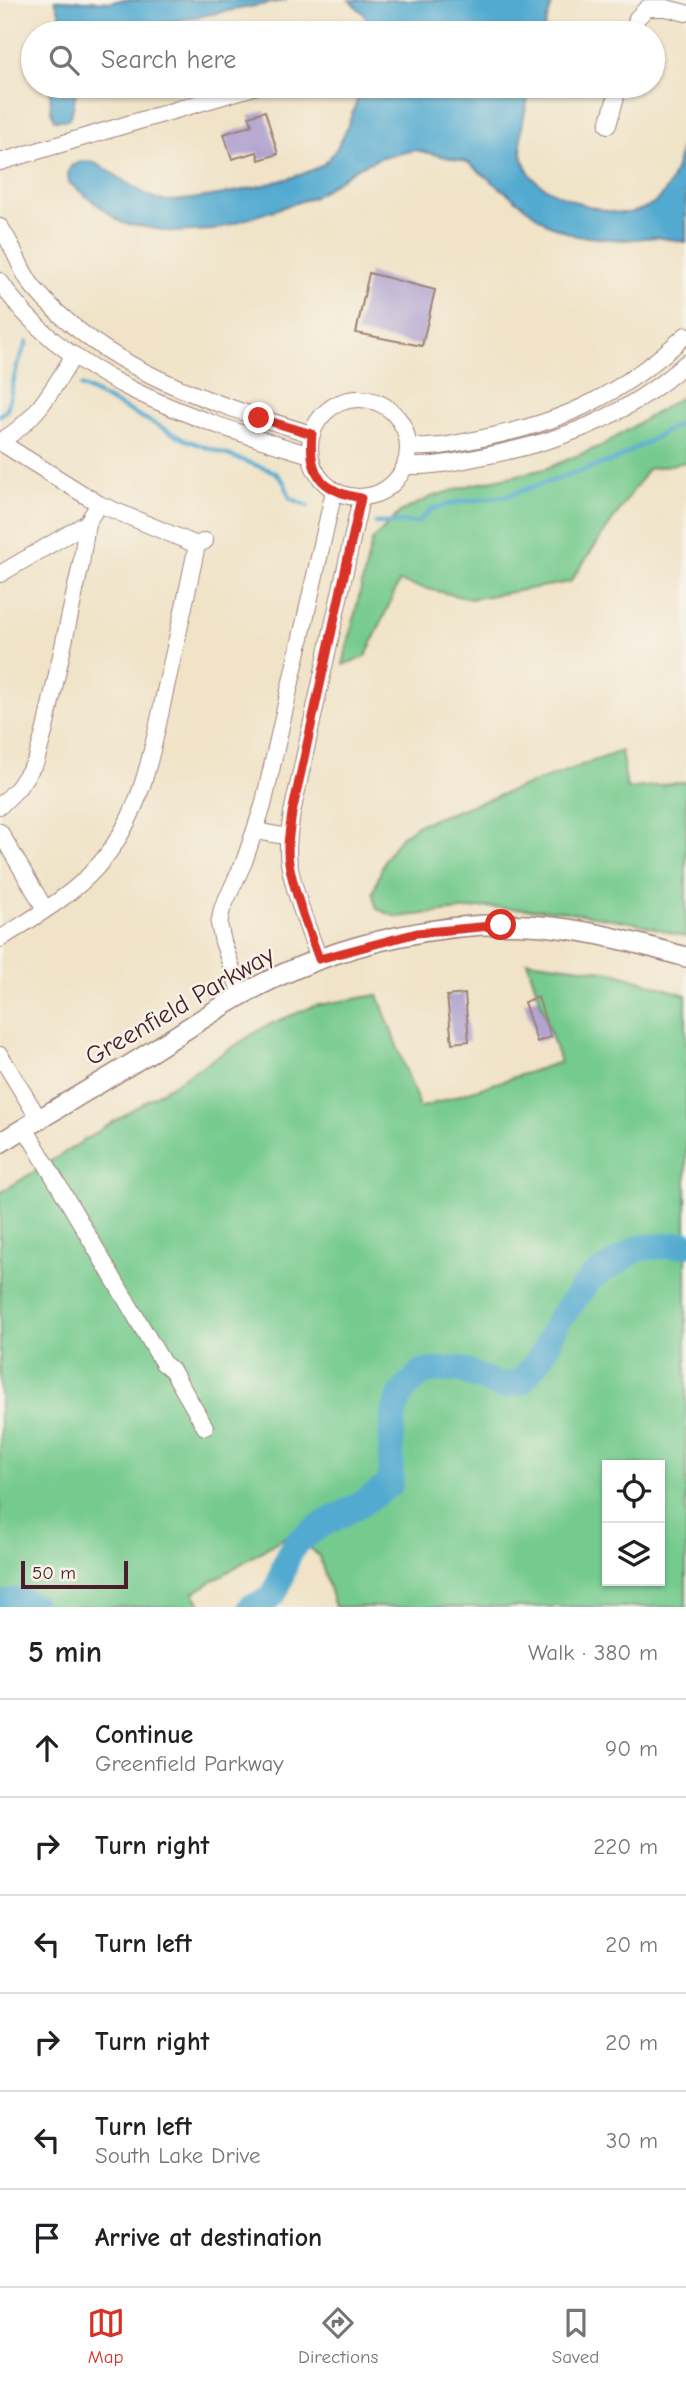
<!DOCTYPE html>
<meta charset="utf-8">
<style>
:root{--surface:#fff;--page:#f2f2f2;--text:#202124;--muted:#757577;--line:#e0e0e0;--accent:#d93025}
body{margin:0;font-family:"Comic Neue",sans-serif;background:var(--page);color:var(--text)}
.controls{position:absolute;right:21px;bottom:21px;display:grid;overflow:hidden;border-radius:0px;box-shadow:0 2px 5px #0004}
.controls button{width:63px;height:63px;display:grid;place-items:center;padding:0;border:0;border-bottom:2px solid var(--line);background:var(--surface);color:var(--text);font:35px sans-serif}
.scale{position:absolute;left:21px;bottom:18px;width:107px;box-sizing:border-box;padding-left:7px;border:4px solid #4a1f2b;border-top:0;font-size:19px;line-height:24px;white-space:nowrap;color:#4a1f2b;-webkit-text-stroke:5px #f7f3e8;paint-order:stroke}
.stop{position:absolute;width:21px;height:21px;margin:-16px;border:5px solid #d93025;border-radius:50%;background:#fff}
.stop.end{background:#d93025;border-color:#fff;box-shadow:0 2px 7px #0008}
.list{margin:0;padding:0;list-style:none}
h2{display:flex;justify-content:space-between;align-items:center;height:91px;margin:0;padding:0 28px;font-size:30px}
h2 small{font-size:23px;font-weight:400;color:var(--muted)}
.list li{display:grid;grid-template-columns:46px 1fr auto;gap:21px;align-items:center;box-sizing:border-box;height:98px;padding:0 28px;border-top:2px solid var(--line)}
.list b{display:block;font-size:26px;white-space:nowrap}
.list p{margin:0;font-size:23px;white-space:nowrap;color:var(--muted)}
.list em{font-size:23px;font-style:normal;color:var(--muted)}
.icon{flex:none;width:38px;height:38px;fill:none;stroke:currentColor;stroke-width:2;stroke-linecap:round;stroke-linejoin:round}
.map{position:relative;flex:none;width:686px;height:1607px;overflow:hidden}
.search{position:absolute;background:var(--surface);box-shadow:0 2px 5px #0004;left:21px;right:21px;top:21px;height:77px;display:flex;align-items:center;gap:18px;box-sizing:border-box;padding:0 24px;border-radius:38px;color:var(--muted);font-size:26px}
.sheet{height:679px;background:var(--surface)}
nav{display:flex;justify-content:space-around;align-items:center;box-sizing:border-box;height:98px;border-top:2px solid var(--line);background:var(--surface);font-size:19px;color:var(--muted)}
nav a{display:grid;justify-items:center;gap:4px}
nav .on{color:var(--accent)}
.map>svg:first-child{display:block}
.green{fill:#74ca8e;stroke:#5f745c;stroke-width:2;fill-rule:evenodd}
.water{fill:#53aad0;stroke:#4e647e;stroke-width:2}
.lines{fill:none;stroke-linecap:round;stroke-linejoin:round}
.stream{stroke:#53aad0;stroke-width:4.5}
.river{stroke:#53aad0;stroke-width:26}
.building{fill:#b2a4cf}
.minor-casing{stroke:#9d8179;stroke-width:18}
.major-casing{stroke:#9d8179;stroke-width:22}
.minor{stroke:#fff;stroke-width:16}
.major{stroke:#fff;stroke-width:19}
.route{stroke:#d93025;stroke-width:9}
.labels{text-anchor:middle;dominant-baseline:central;stroke-width:5;stroke-linejoin:round;paint-order:stroke}
.street-label{font-size:26px;fill:#4a1f2b;stroke:#f7f3e8}
</style>
<div class="map">
<svg width="686" height="1607" viewBox="0 0 686 1607">
<rect width="100%" height="100%" fill="#f7f3e8"/>
<filter id="ink" filterUnits="userSpaceOnUse"><feTurbulence type="fractalNoise" baseFrequency=".0143" numOctaves="2"/><feDisplacementMap in="SourceGraphic" scale="14" xChannelSelector="R" yChannelSelector="G"/><feConvolveMatrix kernelMatrix="1 2 1 2 8 2 1 2 1" color-interpolation-filters="sRGB"/></filter>
<filter id="wash" filterUnits="userSpaceOnUse"><feTurbulence type="fractalNoise" baseFrequency=".00686" numOctaves="4" result="noise"/><feDisplacementMap in="SourceGraphic" scale="28" xChannelSelector="R" yChannelSelector="G"/><feGaussianBlur stdDeviation="1.57" result="paint"/><feColorMatrix in="noise" values="0 0 0 0 0 0 0 0 0 0 0 0 0 0 0 0 0 1.4 0 .05"/><feComposite in="paint" operator="in"/></filter>
<g filter="url(#wash)">
<rect width="100%" height="100%" fill="#f0e3c7"/>
<!-- green -->
<path class="green" d="M686 394V462L648 469 570 582 470 599 399 582 366 656 343 665 372 541 400 512 431 497 471 485 545 469 603 445Z
M621 751 627 789 686 782V937L636 923 563 911 488 907 397 917 377 909 373 893 385 859 401 837 417 825Z
M527 961 613 972 686 995V1607H335L319 1556 293 1532 193 1593 202 1607H0V1193L266 1026 314 1006 378 995 420 1108 560 1062ZM607 1465H660V1581H607Z"/>
<!-- water -->
<path class="water" d="M55 0 110 2 123 0H287L120 31 117 33H62L64 26Z
M349 0H553L543 33H371L364 14Z
M50 86H77L72 113 68 120H54L51 111Z
M362 86H531C525 114 512 147 530 174 543 194 604 214 627 213 639 212 658 203 664 193 677 175 680 149 686 127V242L656 237 623 240 576 236 547 224 467 162 416 150 382 157 357 168 314 197 213 230 173 232 122 223 69 183 68 173 71 166C76 164 81 162 86 161 103 161 138 196 161 200 185 205 310 179 326 162 345 142 353 111 362 86Z"/>
<g class="lines">
<!-- stream -->
<path class="stream" d="M81 386 186 440 275 472 284 482 290 498 308 506
M0 415 7 410 17 366 27 342
M376 523 418 522 432 509 459 502 506 496 617 459 686 420"/>
<!-- river -->
<path class="river" d="M0 1604 21 1600 34 1607
M251 1607C288 1599 277 1565 295 1545 313 1527 338 1517 359 1505 370 1499 380 1491 390 1484 393 1456 387 1421 400 1397 404 1388 415 1379 422 1372L460 1369 500 1386 521 1382 542 1355 558 1321 590 1279 639 1248 686 1244"/>
</g>
<g id="blocks">
<!-- building -->
<path class="building" d="M265 111 278 154 259 160 257 152 232 159 224 134 252 125 249 116Z
M369 273 435 290 422 346 356 333Z
M465 994 469 1041 452 1043 447 996Z
M538 997 551 1037 537 1042 524 1002Z"/>
</g>
</g>
<g filter="url(#ink)">
<use href="#blocks" fill-opacity="0" stroke="#9d8179" stroke-width="2"/>
<g class="lines">
<defs>
<path id="minor" d="M633 33 637 18 647 8H666L686 13
M608 125 619 86
M0 162 257 86
M0 227C14 245 19 270 34 288 104 370 212 403 311 434
M0 281C63 381 204 422 310 455
M310 448a49 49 0 1 1 98 0a49 49 0 1 1-98 0Z
M0 441C35 423 54 387 74 355
M0 442 99 504 197 545 205 541
M409 446C432 450 457 443 478 439 566 422 620 395 686 335
M406 466C431 467 456 462 480 457 559 442 625 418 686 363
M0 574 87 523
M0 806 18 788 36 761 45 729 81 564 87 523 99 504
M256 831 289 837
M0 832 45 909
M0 939C32 918 69 898 95 869 142 819 152 751 166 687 177 640 187 593 197 545
M319 959C308 928 295 896 289 863 286 847 290 829 292 813L361 498
M241 995 223 942 219 924 222 909 244 862 263 806 334 491
M0 1055 39 1119
M25 1128 163 1363 172 1370 205 1427"/>
<path id="major" d="M0 1143C47 1114 94 1087 141 1058 174 1038 206 1015 240 996 332 943 461 913 567 929 608 935 647 946 686 957"/>
</defs>
<!-- minor casing -->
<use href="#minor" class="minor-casing"/>
<!-- major casing -->
<use href="#major" class="major-casing"/>
<!-- minor -->
<use href="#minor" class="minor"/>
<!-- major -->
<use href="#major" class="major"/>
</g>
</g>
<g class="lines" filter="url(#ink)">
<!-- route -->
<path class="route" d="M259 418 312 434C308 474 321 491 361 498L292 813C290 829 286 847 289 863 295 896 308 928 319 959L417 933 501 925"/>
</g>
<g class="labels">
<!-- street labels -->
<g class="street-label">
<text transform="translate(180 1006) rotate(-30)">Greenfield Parkway</text>
</g>
</g>
</svg>
<div class="controls">
<button><svg class="icon" aria-label="locate" viewBox="0 0 24 24"><circle cx="12" cy="12" r="6"/><path d="M12 2v4M12 18v4M2 12h4M18 12h4"/></svg></button>
<button><svg class="icon" aria-label="layers" viewBox="0 0 24 24"><path d="M12 4l9 5-9 5-9-5zM3 14l9 5 9-5"/></svg></button>
</div>
<div class="scale">50 m</div>
<div class="stop" style="left:501px;top:925px"></div>
<div class="stop end" style="left:259px;top:418px"></div>
<div class="search"><svg class="icon" aria-label="search" viewBox="0 0 24 24"><circle cx="10" cy="10" r="6"/><path d="M15 15l6 6"/></svg>Search here</div>
</div>
<section class="sheet">
<h2>5 min<small>Walk · 380 m</small></h2>
<ul class="list">
<li><svg class="icon" aria-label="ahead" viewBox="0 0 24 24"><path d="M12 20V5M6 11l6-6 6 6"/></svg><div><b>Continue</b><p>Greenfield Parkway</p></div><em>90 m</em></li>
<li><svg class="icon" aria-label="right" viewBox="0 0 24 24"><path d="M7 20v-9h11M14 6l5 5-5 5"/></svg><div><b>Turn right</b></div><em>220 m</em></li>
<li><svg class="icon" aria-label="left" viewBox="0 0 24 24"><path d="M17 20v-9H6M10 6l-5 5 5 5"/></svg><div><b>Turn left</b></div><em>20 m</em></li>
<li><svg class="icon" aria-label="right" viewBox="0 0 24 24"><path d="M7 20v-9h11M14 6l5 5-5 5"/></svg><div><b>Turn right</b></div><em>20 m</em></li>
<li><svg class="icon" aria-label="left" viewBox="0 0 24 24"><path d="M17 20v-9H6M10 6l-5 5 5 5"/></svg><div><b>Turn left</b><p>South Lake Drive</p></div><em>30 m</em></li>
<li><svg class="icon" aria-label="arrive" viewBox="0 0 24 24"><path d="M6 21V4h12l-3 4 3 4H6"/></svg><div><b>Arrive at destination</b></div></li>
</ul>
</section>
<nav>
<a class="on"><svg class="icon" aria-label="map" viewBox="0 0 24 24"><path d="M3 6l6-2 6 2 6-2v14l-6 2-6-2-6 2zM9 4v14M15 6v14"/></svg>Map</a>
<a><svg class="icon" aria-label="directions" viewBox="0 0 24 24"><path d="M12 3l9 9-9 9-9-9zM9 14v-3h6M13 9l2 2-2 2"/></svg>Directions</a>
<a><svg class="icon" aria-label="saved" viewBox="0 0 24 24"><path d="M7 4h10v16l-5-4-5 4z"/></svg>Saved</a>
</nav>
